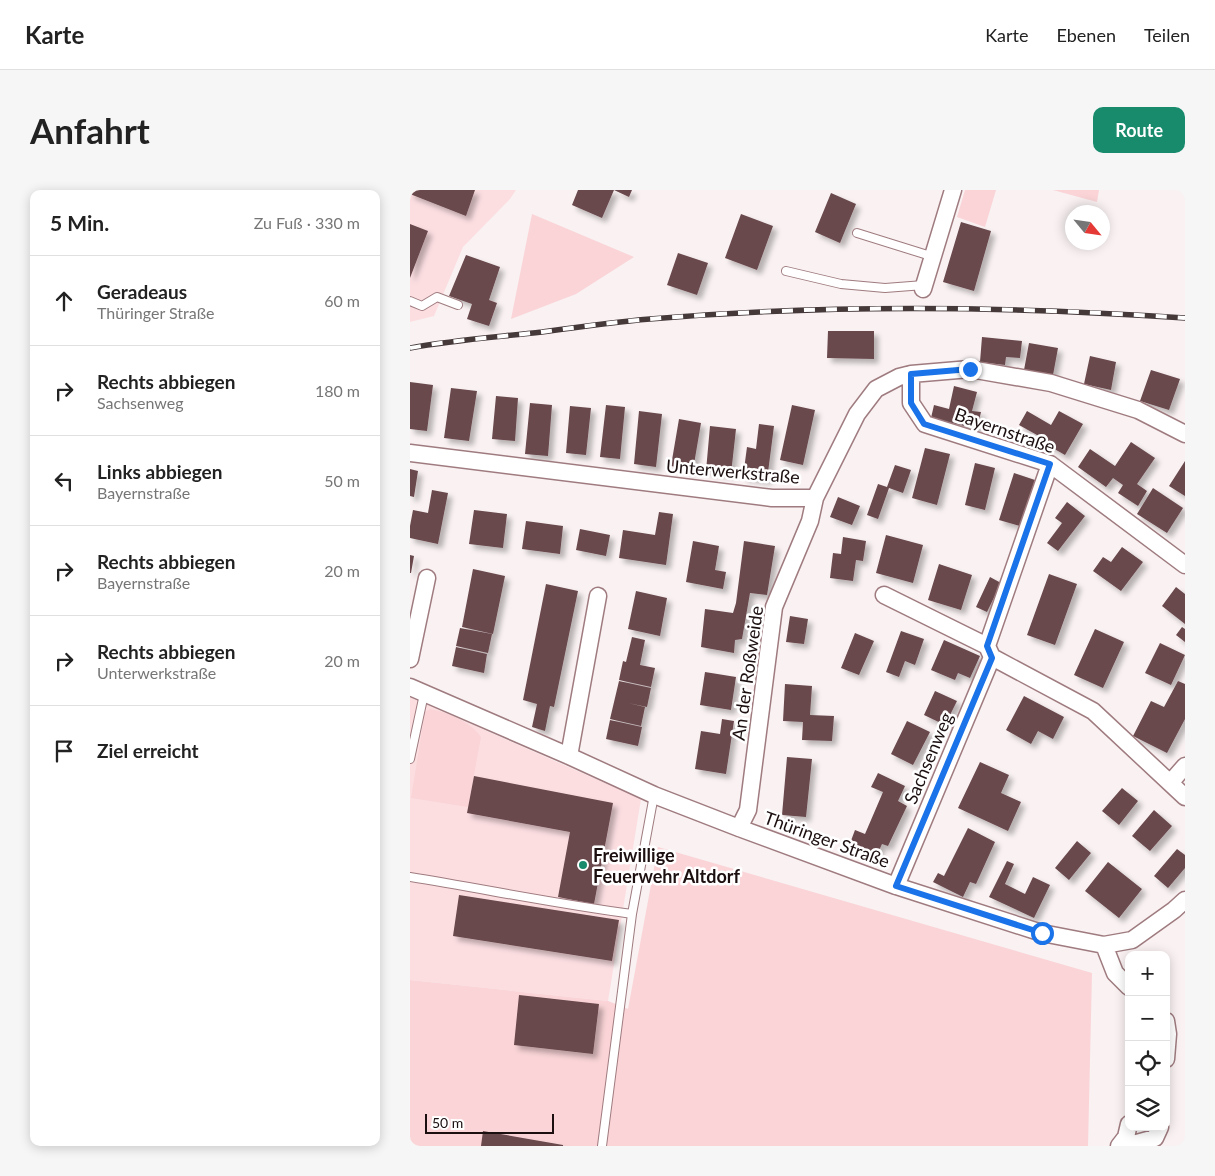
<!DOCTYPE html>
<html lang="de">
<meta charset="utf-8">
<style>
:root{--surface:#fff;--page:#f6f6f6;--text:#222;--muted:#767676;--line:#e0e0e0;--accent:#188b6d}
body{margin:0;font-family:Lato,sans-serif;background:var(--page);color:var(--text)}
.controls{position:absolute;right:15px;bottom:15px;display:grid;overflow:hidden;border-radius:10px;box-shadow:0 2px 12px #0003}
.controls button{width:45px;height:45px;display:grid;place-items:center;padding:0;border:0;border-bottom:1px solid var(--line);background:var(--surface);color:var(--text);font:25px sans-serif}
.compass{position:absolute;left:655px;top:15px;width:45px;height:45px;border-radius:50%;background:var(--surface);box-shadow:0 2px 12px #0003;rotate:119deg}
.scale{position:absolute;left:15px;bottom:12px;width:129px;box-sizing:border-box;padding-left:5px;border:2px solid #1c0f10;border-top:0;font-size:14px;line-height:18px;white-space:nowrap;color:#1c0f10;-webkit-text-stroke:4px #fff;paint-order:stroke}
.stop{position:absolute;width:15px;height:15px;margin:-11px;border:4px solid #1a73e8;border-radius:50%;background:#fff}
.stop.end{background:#1a73e8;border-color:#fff;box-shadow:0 1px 5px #0008}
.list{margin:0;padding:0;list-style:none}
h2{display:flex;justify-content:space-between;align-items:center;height:65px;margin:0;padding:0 20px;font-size:21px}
h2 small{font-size:16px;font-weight:400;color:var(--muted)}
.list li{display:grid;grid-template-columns:32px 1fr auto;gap:15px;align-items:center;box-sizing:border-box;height:90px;padding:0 20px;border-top:1px solid var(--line)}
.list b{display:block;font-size:19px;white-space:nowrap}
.list p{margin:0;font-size:16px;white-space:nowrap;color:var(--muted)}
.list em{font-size:16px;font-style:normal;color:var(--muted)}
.icon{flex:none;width:28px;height:28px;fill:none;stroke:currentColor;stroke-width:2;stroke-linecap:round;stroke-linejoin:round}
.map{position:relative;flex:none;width:775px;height:956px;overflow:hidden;border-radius:10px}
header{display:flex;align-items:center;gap:30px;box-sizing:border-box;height:70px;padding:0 25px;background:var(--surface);border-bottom:1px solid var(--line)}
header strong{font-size:24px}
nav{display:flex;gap:28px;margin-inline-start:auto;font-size:18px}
.intro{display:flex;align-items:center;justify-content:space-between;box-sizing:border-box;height:120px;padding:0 30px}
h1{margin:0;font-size:35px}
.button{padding:12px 22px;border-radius:10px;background:var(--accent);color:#fff;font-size:18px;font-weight:700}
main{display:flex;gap:30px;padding:0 30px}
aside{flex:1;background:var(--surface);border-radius:10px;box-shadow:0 2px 12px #0003}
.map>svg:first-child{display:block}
.built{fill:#fcdee1}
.green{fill:#fad4d7}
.building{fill:#69484c;filter:url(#shadow)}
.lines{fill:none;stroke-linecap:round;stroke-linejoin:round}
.service-casing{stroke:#9f7b7f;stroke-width:10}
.minor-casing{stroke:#9f7b7f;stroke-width:19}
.service{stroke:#fff;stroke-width:8}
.minor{stroke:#fff;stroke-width:16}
.rail-casing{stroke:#45393a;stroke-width:5.5}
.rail{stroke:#fff;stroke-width:4;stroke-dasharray:11;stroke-linecap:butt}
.route{stroke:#1a73e8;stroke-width:6}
.poi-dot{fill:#188b6d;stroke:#fff;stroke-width:2}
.labels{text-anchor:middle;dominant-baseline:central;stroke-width:5;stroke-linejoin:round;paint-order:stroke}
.street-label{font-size:18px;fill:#1c0f10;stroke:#fff}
.poi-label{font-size:18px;font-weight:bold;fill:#1c0f10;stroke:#fff;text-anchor:start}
</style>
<header>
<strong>Karte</strong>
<nav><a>Karte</a><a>Ebenen</a><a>Teilen</a></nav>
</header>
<div class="intro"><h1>Anfahrt</h1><a class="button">Route</a></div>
<main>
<aside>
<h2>5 Min.<small>Zu Fuß · 330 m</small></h2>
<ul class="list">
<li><svg class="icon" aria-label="ahead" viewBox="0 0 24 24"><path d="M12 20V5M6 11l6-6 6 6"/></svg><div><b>Geradeaus</b><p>Thüringer Straße</p></div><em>60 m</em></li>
<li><svg class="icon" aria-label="right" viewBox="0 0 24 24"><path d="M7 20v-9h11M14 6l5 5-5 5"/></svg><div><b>Rechts abbiegen</b><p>Sachsenweg</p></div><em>180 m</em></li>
<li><svg class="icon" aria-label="left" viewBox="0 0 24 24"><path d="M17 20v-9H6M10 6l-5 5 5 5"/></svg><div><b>Links abbiegen</b><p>Bayernstraße</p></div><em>50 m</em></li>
<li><svg class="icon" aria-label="right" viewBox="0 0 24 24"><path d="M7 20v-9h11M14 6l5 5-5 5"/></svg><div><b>Rechts abbiegen</b><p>Bayernstraße</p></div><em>20 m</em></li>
<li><svg class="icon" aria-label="right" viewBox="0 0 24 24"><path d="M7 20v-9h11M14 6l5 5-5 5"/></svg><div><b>Rechts abbiegen</b><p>Unterwerkstraße</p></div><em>20 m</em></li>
<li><svg class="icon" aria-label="arrive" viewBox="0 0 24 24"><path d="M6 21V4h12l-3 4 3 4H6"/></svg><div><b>Ziel erreicht</b></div></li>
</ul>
</aside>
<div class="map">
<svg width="775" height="956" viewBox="0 0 775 956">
<defs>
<filter id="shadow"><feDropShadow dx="4.5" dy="4.5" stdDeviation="2.5" flood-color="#0004"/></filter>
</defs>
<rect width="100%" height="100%" fill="#f9f1f2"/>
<!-- built -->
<path class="built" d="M0 0H106L100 9 53 57 24 126 0 132Z
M0 507 231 609 198 811 0 790Z"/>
<!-- green -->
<path class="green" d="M555 0H586L575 37 547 27Z
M643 0H689L687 12Z
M122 24 224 67 166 104 101 129Z
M20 519C37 522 61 532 71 547L58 617 1 608 15 522Z
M248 657 682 783 678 956H0V790L198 811 218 819Z"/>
<!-- building -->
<path class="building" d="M0 0H65L56 26 0 4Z
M168 0H204L192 28 162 15Z
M204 0H222L219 7Z
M421 3 446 14 430 53 405 42Z
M331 24 363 36 347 80 315 68Z
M551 32 581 41 564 101 533 92Z
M0 34 18 41 0 88Z
M268 63 298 73 287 105 257 95Z
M56 65 90 77 79 110 87 113 79 136 57 129 62 114 39 106Z
M418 141H464V169L417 168Z
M572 147 612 151 610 168 596 167 595 175 570 172Z
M619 153 648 158 643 185 614 180Z
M680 166 706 172 701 200 674 194Z
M741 180 770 189 759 220 730 211Z
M0 192 23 195 17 241 0 239Z
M544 196 567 202 562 221 571 222 567 239 521 228 524 215 539 219Z
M41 198 67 201 59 251 34 248Z
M86 206 108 208 105 251 82 249Z
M120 213 142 215 138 266 115 264Z
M196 215 215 217 210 269 190 267Z
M382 215 405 220 393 275 370 270Z
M160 216 181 218 176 265 156 263Z
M229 221 252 224 246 277 224 274Z
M617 221 641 235 649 221 673 234 655 265 634 253 636 250 609 235Z
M269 229 291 233 283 280 261 276Z
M349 234 364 236 357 290 333 287 337 257 346 259Z
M300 236 326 239 321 284 296 281Z
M721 252 745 268 727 294 737 301 728 316 708 303 713 295 703 288 696 297 668 277 680 259 705 276Z
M515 258 540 264 527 315 502 308Z
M775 271V306L759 296Z
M565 273 585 278 575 320 555 315Z
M485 275 501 280 493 303 479 298 468 329 457 325 468 294 477 297Z
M0 279 8 281 4 307 0 306Z
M604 283 625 290 610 336 589 330Z
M743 298 773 318 757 343 727 324Z
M22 300 38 303 28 354 0 348V336L3 320 18 323Z
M428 307 450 316 442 335 420 327Z
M657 312 675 326 648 361 637 353 652 333 645 328Z
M64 320 97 324 93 358 59 354Z
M249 322 263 324 256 375 209 368 213 340 245 345Z
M116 331 153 336 150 364 112 359Z
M170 339 200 345 196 366 166 360Z
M476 345 513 355 503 393 466 383Z
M433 347 456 351 453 371 446 370 443 391 420 388 423 363 431 364Z
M283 351 309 356 305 380 316 382 313 399 276 392Z
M334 351 365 356 357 405 340 403 332 449 325 450 324 463 291 457 295 419 323 423 326 413Z
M712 357 733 372 711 401 683 381 693 367 701 372Z
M0 365 4 366 1 383H0Z
M529 374 562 385 551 420 518 410Z
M63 379 95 386 83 444 52 437Z
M639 384 667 394 645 455 617 445Z
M580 387 591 393 577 422 566 417Z
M136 394 168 401 144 517 140 516 135 541 122 537 127 514 113 510Z
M766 397 775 404V434L752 416Z
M226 401 257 408 250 446 218 439Z
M380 426 398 429 394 454 376 452Z
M772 437 775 439V452L766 445Z
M50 438 82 444 78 463 46 456Z
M685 439 714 452 693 498 664 485Z
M491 441 514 449 505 475 495 471 489 487 476 482Z
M445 443 464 451 449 485 431 478Z
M222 447 235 450 230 475 245 478 241 497 209 490 213 471 216 472Z
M534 450 570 466 560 488 548 483 545 490 521 480Z
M750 453 775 465 761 495 735 483Z
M46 457 77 464 74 483 42 476Z
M295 482 326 487 321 520 290 515Z
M209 491 241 498 237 517 218 513 235 517 231 536 200 529Z
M768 491 775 494V529L757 563 723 546 741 511 754 517Z
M375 494 402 496 400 525 424 526 422 551 392 550 393 532 373 531Z
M525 501 547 511 535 535 514 525Z
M614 506 654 527 643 549 628 541 621 554 596 540Z
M312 529 324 531 316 584 285 579 291 541 310 544Z
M200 530 232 537 228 556 196 549Z
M497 531 520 542 503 575 481 564Z
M377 567 402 569 396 627 372 625Z
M570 572 599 585 591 603 611 612 598 641 548 618Z
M468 583 495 596 488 611 497 616 478 656 472 654 466 667 439 656 445 640 455 644 473 602 461 597Z
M64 586 203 613 184 714 148 707 160 642 57 623Z
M712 598 728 611 709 635 692 621Z
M744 620 762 636 740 661 722 646Z
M558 638 585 652 566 694 560 692 553 707 523 692 528 683 534 686Z
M667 651 681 663 659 690 645 678Z
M767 659 775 665V678L758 698 744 686Z
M597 671 604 674 595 694 615 704 623 687 640 695 624 728 579 707Z
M698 672 732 699 709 728 675 701Z
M49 705 209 730 202 771 43 746Z
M109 805 189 814 183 864 104 855Z
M73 941 153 955V956H71Z"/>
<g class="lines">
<defs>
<path id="service" d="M447 43 524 67
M376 81 431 94 475 98 514 95
M0 111 12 116 27 107 48 115
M0 569 14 504
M0 687C74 699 147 714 222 724
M192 956 222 724 244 605"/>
<path id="minor" d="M513 99 543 0
M501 184V213L515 234 640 274 775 375
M0 263 362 308H405
M474 405 577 456
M582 467 683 521 775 607
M0 469 17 388
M0 497 159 566 244 605 329 638 486 696 632 743 694 755 722 750 764 720 775 710
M159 566 188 406
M760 593 775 576
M329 638 338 620 364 417 400 331 405 308 447 224 466 199 489 187 501 184 560 179 641 193 728 220 775 244
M486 696 582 467 577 456 640 274
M694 755 705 783 719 797
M756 831 758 844 756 869
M709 956 716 947 719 934
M716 956 745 948 750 937"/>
</defs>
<!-- service casing -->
<use href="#service" class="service-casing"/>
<!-- minor casing -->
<use href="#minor" class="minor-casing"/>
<!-- service -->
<use href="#service" class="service"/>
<!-- minor -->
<use href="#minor" class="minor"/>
<defs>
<path id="rail" d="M0 158C43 150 88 147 132 142 168 137 204 132 240 129 419 114 597 116 775 128"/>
</defs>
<!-- rail casing -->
<use href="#rail" class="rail-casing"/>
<!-- rail -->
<use href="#rail" class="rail"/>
</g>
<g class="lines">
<!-- route -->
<path class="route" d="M560 179 501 184V213L514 234 640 274 577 456 582 468 486 696 632 743"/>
</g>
<!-- markers -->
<circle class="poi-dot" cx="173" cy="675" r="5"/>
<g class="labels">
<!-- street labels -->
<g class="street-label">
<text transform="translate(595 240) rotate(19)">Bayernstraße</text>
<text transform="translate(323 281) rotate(5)">Unterwerkstraße</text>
<text transform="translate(337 483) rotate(-82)">An der Roßweide</text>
<text transform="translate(518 568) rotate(-67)">Sachsenweg</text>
<text transform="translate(417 649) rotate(20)">Thüringer Straße</text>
</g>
<!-- poi labels -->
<g class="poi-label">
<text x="183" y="665">Freiwillige<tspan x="183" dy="21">Feuerwehr Altdorf</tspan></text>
</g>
</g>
</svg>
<div class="controls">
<button>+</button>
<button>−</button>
<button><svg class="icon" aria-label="locate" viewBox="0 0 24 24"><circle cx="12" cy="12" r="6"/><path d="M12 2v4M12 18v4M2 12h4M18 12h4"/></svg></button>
<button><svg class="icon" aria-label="layers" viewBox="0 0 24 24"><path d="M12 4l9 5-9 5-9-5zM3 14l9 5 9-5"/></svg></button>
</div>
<svg class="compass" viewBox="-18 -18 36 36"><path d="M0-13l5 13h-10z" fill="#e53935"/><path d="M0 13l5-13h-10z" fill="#767676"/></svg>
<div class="scale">50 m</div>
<div class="stop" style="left:632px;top:743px"></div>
<div class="stop end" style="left:560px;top:179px"></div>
</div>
</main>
